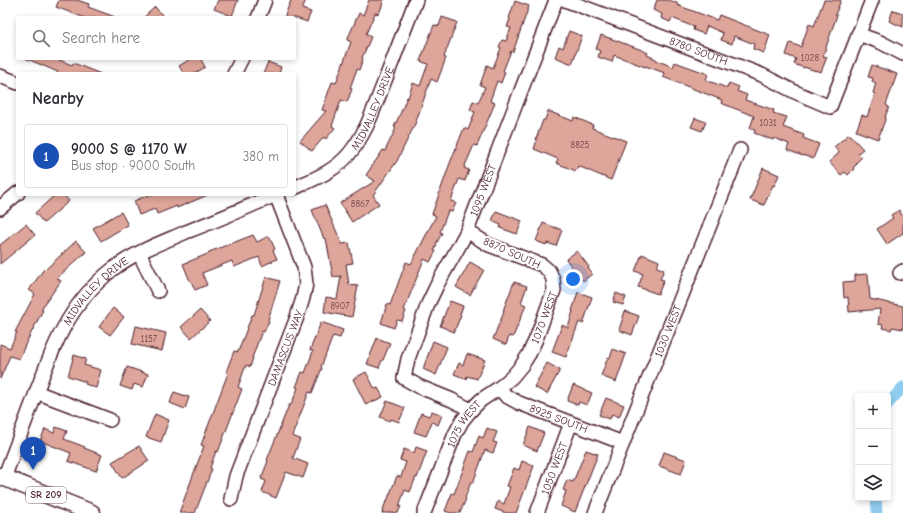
<!DOCTYPE html>
<meta charset="utf-8">
<style>
:root{--surface:#fff;--page:#f2f2f3;--text:#2b2b33;--muted:#7c7c81;--line:#e1e1e2;--accent:#ea580c}
body{margin:0;font-family:"Comic Neue",sans-serif;background:var(--page);color:var(--text)}
.controls{position:absolute;right:12px;bottom:12px;display:grid;overflow:hidden;border-radius:4px;box-shadow:0 2px 6px #0003}
.controls button{width:36px;height:36px;display:grid;place-items:center;padding:0;border:0;border-bottom:1px solid var(--line);background:var(--surface);color:var(--text);font:20px sans-serif}
.you{position:absolute;left:573px;top:279px;width:14px;height:14px;margin:-10px;border:3px solid #fff;border-radius:50%;background:#1a73e8;box-shadow:0 0 0 6px #1a73e833}
.badge{display:grid;place-items:center;width:26px;height:26px;border-radius:50%;background:var(--accent);color:#fff;font-size:13px;font-weight:700}
.pin{position:absolute;translate:-50% -33px;filter:drop-shadow(0 1px 2px #0008)}
.pin::after{content:'';position:absolute;top:21px;width:14px;height:12px;background:inherit;clip-path:polygon(0 0,100% 0,50% 100%)}
.list{margin:0;padding:0;list-style:none}
h2{display:flex;justify-content:space-between;align-items:center;height:52px;margin:0;padding:0 16px;font-size:17px}
h2 small{font-size:13px;font-weight:400;color:var(--muted)}
.list li{display:grid;grid-template-columns:26px 1fr auto;gap:12px;align-items:center;box-sizing:border-box;height:64px;margin:0 8px 8px;padding:0 8px;border:1px solid var(--line);border-radius:4px}
.list b{display:block;font-size:15px;white-space:nowrap}
.list p{margin:0;font-size:13px;white-space:nowrap;color:var(--muted)}
.list em{font-size:13px;font-style:normal;color:var(--muted)}
.icon{flex:none;width:22px;height:22px;fill:none;stroke:currentColor;stroke-width:2;stroke-linecap:round;stroke-linejoin:round}
.map{position:relative;flex:none;width:903px;height:513px;overflow:hidden}
.search{position:absolute;background:var(--surface);box-shadow:0 2px 6px #0003;left:16px;top:16px;width:280px;height:44px;display:flex;align-items:center;gap:10px;box-sizing:border-box;padding:0 14px;border-radius:4px;color:var(--muted);font-size:15px}
.panel{position:absolute;background:var(--surface);box-shadow:0 2px 6px #0003;left:16px;top:72px;width:280px;height:124px;border-radius:4px}
.map>svg:first-child{display:block}
.lines{fill:none;stroke-linecap:round;stroke-linejoin:round}
.canal{stroke:#90ccf0;stroke-width:11}
.building{fill:#dea59a;stroke:#4a1f2b}
.minor-casing{stroke:#4a1f2b;stroke-width:16}
.major-casing{stroke:#4a1f2b;stroke-width:19}
.minor{stroke:#fff;stroke-width:13}
.major{stroke:#fff;stroke-width:16}
.labels{text-anchor:middle;dominant-baseline:central;stroke-width:4;stroke-linejoin:round;paint-order:stroke}
.number-label{font-size:9px;fill:#6f4047}
.shield{fill:#fff;stroke:#80626b;stroke-width:1}
.shield-label{font-size:10px;font-weight:bold;fill:#4a1f2b}
.street-label{font-size:11px;fill:#4a1f2b;stroke:#fff}
</style>
<div class="map">
<svg width="903" height="513" viewBox="0 0 903 513">
<rect width="100%" height="100%" fill="#fff"/>
<filter id="ink" filterUnits="userSpaceOnUse"><feTurbulence type="fractalNoise" baseFrequency=".025" numOctaves="2"/><feDisplacementMap in="SourceGraphic" scale="8" xChannelSelector="R" yChannelSelector="G"/><feConvolveMatrix kernelMatrix="1 2 1 2 8 2 1 2 1" color-interpolation-filters="sRGB"/></filter>
<g filter="url(#ink)">
<g class="lines">
<!-- canal -->
<path class="canal" d="M888 404 903 387
M876 498 877 513"/>
</g>
<!-- building -->
<path class="building" d="M59 0H77L89 4 88 7 115 17V18H85L56 7Z
M218 0H238L232 16 214 9Z
M291 0H306L302 9 311 12 307 22 296 18H284Z
M369 0H384L379 14 375 13 366 34 371 37 362 58 363 59 359 70 357 69 350 88 352 89 347 102 341 100 332 126 335 128 326 139 324 137 312 151 300 141 326 111 322 110 332 82 336 83 351 42 347 40 359 13 363 15Z
M657 0H669L677 3V5L717 20 719 15 770 35 764 53 753 49 754 44 734 36 732 44 721 40 723 33 707 26 704 34 693 30 694 27 672 18 670 22 661 18 662 14 653 10Z
M824 0H841L835 15H837L823 56 827 57 821 72 816 70V71L804 67V68L794 64 796 59 786 55 790 43 801 47 809 24 814 26Z
M515 1 529 6 513 52 511 51 503 71 505 72 501 83 497 81 490 101 495 103 477 146 474 145 464 168 469 170 465 181 459 179 451 201 456 203 452 212 448 211 440 232 442 233 436 244 437 245 434 250 436 251 430 262 424 259 404 310 406 311 402 321 397 320 394 328 381 323 387 304 390 305 406 262 411 264 436 216 432 214 450 163 464 128 468 130 475 112 470 110 473 101 478 103 485 87 480 85 487 65 493 68 501 48 499 47 502 40 506 41 511 28 507 27 510 19 509 18Z
M155 7 165 18H143Z
M893 10 903 13V27L889 21Z
M442 17 457 22 444 57 446 58 437 82 431 79 415 124 397 161 373 195 379 204 352 222 340 203 375 181 366 175 383 150 385 151 396 128 394 127 401 112 407 97 408 98 413 83 420 86 428 64 420 61 434 25 439 26Z
M569 31 582 36 572 64 555 57 559 46 563 48Z
M601 35 642 50 648 53 647 55 656 59V60L673 67 675 62 708 74 706 80 727 88 729 83 739 87 737 91 747 95 745 100 774 110 773 113 787 117 783 127 804 135 803 138 819 144 813 159 803 155V156L787 150 789 144 774 138 773 140 754 133 755 130 750 128 754 116 721 103 722 100 663 77 665 73 645 66V67L614 55 612 62 598 57 600 51 596 49Z
M25 58H54L72 65 73 63 101 74H57L58 72Z
M192 58H200L205 67 194 74H184L179 66Z
M268 62 281 67 279 74H263Z
M872 65 897 74 886 105 889 107 885 117H886L878 139 856 131 862 115 867 117 875 94 873 93 876 83 872 81 873 78 868 77Z
M548 111 573 121 574 117 593 125 592 128 626 141 611 180 578 166 576 171 556 163 558 159 534 149 537 140 536 139 543 120H545Z
M695 118 706 122 702 131 691 127Z
M849 134 863 149 858 153 862 157 856 163 857 164 853 168 854 169 848 175 845 172 841 175 829 162 839 153 834 147Z
M763 168 779 175 774 186 773 185 764 205 750 200Z
M56 194H63L69 201 44 223 35 213Z
M151 194H210L177 208V206L157 214 155 209 139 215 134 201Z
M325 205 342 244 349 243 353 263 346 264 349 285 358 286 352 317 324 312 326 297 337 299 341 276 333 277 326 238 324 239 312 210Z
M899 210 903 217V233L887 244 877 229 893 218 891 215Z
M496 211 522 221 517 234 500 228 501 225 492 221Z
M121 212 128 225 101 241 93 228Z
M543 223 562 230 556 246 547 243 546 245 536 241Z
M26 224 35 235 0 264V245Z
M253 235 257 242 269 236 275 249 273 250 277 259 262 266 259 257 234 267 232 261 202 273 207 285 195 290 191 281H190L183 264 210 253 209 252Z
M76 241 86 252 57 278 61 281 41 309 43 310 26 343 19 359 10 356 0 379V344L10 348 17 332H15L35 294 29 290 44 269 45 270Z
M577 251 589 267 588 268 592 274 583 281 577 272 576 273 566 259Z
M642 254 659 261 657 267 664 270 660 279 664 280 658 294 638 287 643 274 635 271Z
M470 262 484 270 470 295 456 287Z
M868 274 870 299 903 306V329L892 327 891 330 882 328 883 325 878 324 880 309 849 312 848 297 844 298 843 282 855 281V275Z
M266 277 280 281 268 320 269 321 264 332 262 331 252 358H253L250 367 246 365 238 387 242 389 218 452 216 451 210 468 212 469 195 513H179L204 446 201 445 228 373 226 372 234 351 238 352 252 315H254Z
M514 282 527 286 521 303 526 305 513 337 509 336 506 345 493 339 500 321 503 315V314L504 308Z
M578 292 592 297 583 324 579 322 566 357 552 352 562 325 568 328 573 311H572Z
M616 293 626 297 623 305 613 302Z
M450 301 463 306 460 314 461 315 454 332 440 326Z
M113 308 124 317 110 335 99 327Z
M200 310 210 321 191 338 181 327Z
M625 311 639 316 632 335 619 330Z
M321 322 343 330 340 338 333 336 321 367 322 368 312 393 309 392 292 436 300 439 293 458 308 464 303 478 286 472 276 498 262 492 266 481 261 479 268 461 267 460 289 405H291L298 388 296 387 302 372 305 373 313 351 310 350Z
M136 326 166 333 162 351 132 344Z
M377 338 390 343 383 360H382L379 368 367 364Z
M433 341 447 347 436 375 423 369Z
M613 349 626 354 616 382 601 376 608 357 610 358Z
M467 354 485 360 477 379 467 376 466 379 454 374 459 363 463 365Z
M74 355 86 359 84 365 101 370 96 388 85 384 86 382 68 376Z
M547 363 560 370 547 394 534 387Z
M127 367 148 374 143 387 134 384 132 390 120 386Z
M366 372 375 389 378 388 383 397 366 405 353 379Z
M573 385 592 393 587 405 579 402 578 405 567 401Z
M174 392 189 397 185 409 170 403Z
M606 398 624 405 619 417 612 414 610 419 599 415Z
M387 401 405 408 399 422 391 419 390 421 380 417Z
M432 411 442 415 438 425 432 422 426 436 414 432 421 413 429 416Z
M155 414 169 420 161 442 146 437Z
M56 427 67 431 64 439 85 447 84 448 102 455 96 471 68 461 71 453 40 441 45 429 54 433Z
M530 427 544 433 537 451 523 445Z
M487 428 497 432 493 442 497 443 493 453 485 450 473 483 471 482 465 498 466 499 460 513H451L445 511 452 493 454 494 470 451 473 452 479 436 483 438Z
M139 446 149 461 122 478 112 462Z
M416 447 427 451 417 478 416 477 410 492 405 490 399 506H401L398 513H382L386 501H387L397 476 401 477 406 462 400 460 404 449 414 453Z
M586 450 598 454 575 512 561 506 566 491 563 490 567 480 573 482Z
M664 452 686 460 681 474 659 466Z
M522 461 534 466 516 513H506L495 509 498 501 504 504 510 487 507 486 514 468 519 470Z"/>
<g class="lines">
<defs>
<g id="minor">
<path id="s1" d="M565 0 762 75 795 92 830 107 872 0"/>
<path d="M258 18 265 0"/>
<path d="M858 34 880 42 903 54"/>
<path d="M234 74 242 58"/>
<path d="M0 76 18 83"/>
<path id="s2" d="M294 188C314 179 335 171 349 154 366 134 374 108 384 83 395 55 405 28 416 0"/>
<path d="M0 208 18 193"/>
<path d="M139 253 158 291"/>
<path d="M900 273 903 271"/>
<path id="s3" d="M499 388 506 396 519 403 623 443"/>
<path d="M36 392 110 420"/>
<path id="s4" d="M471 410 452 400 420 387 404 378 408 359 428 304 438 283 459 246 467 231 556 0"/>
<path id="s5" d="M4 478C14 452 23 427 33 401 52 349 68 304 113 269 135 252 161 243 186 232 217 220 248 207 278 194"/>
<path id="s6" d="M231 499 236 476 297 317 303 298 306 284 304 267 276 195"/>
<path id="s7" d="M424 513 455 434 462 421 471 410 481 400 499 388 512 377 522 365 529 354 536 339 554 290 553 279 549 271 542 265 489 245 467 231"/>
<path id="s8" d="M537 513 571 423"/>
<path id="s9" d="M595 513 740 150"/>
</g>
<path id="major" d="M0 476 92 513"/>
</defs>
<!-- minor casing -->
<use href="#minor" class="minor-casing"/>
<!-- major casing -->
<use href="#major" class="major-casing"/>
<!-- minor -->
<use href="#minor" class="minor"/>
<!-- major -->
<use href="#major" class="major"/>
</g>
</g>
<g class="labels">
<!-- number labels -->
<g class="number-label">
<text x="810" y="58">1028</text>
<text x="768" y="123">1031</text>
<text x="580" y="145">8825</text>
<text x="360" y="204">8867</text>
<text x="340" y="306">8907</text>
<text x="149" y="339">1157</text>
</g>
<!-- shield labels -->
<rect class="shield" x="26" y="487" width="40" height="16" rx="3"/>
<g class="shield-label">
<text x="46" y="495">SR 209</text>
</g>
<!-- street labels -->
<g class="street-label">
<text stroke="none"><textPath href="#s1" startOffset="143">8780 SOUTH</textPath></text>
<text stroke="none"><textPath href="#s2" startOffset="117">MIDVALLEY DRIVE</textPath></text>
<text stroke="none"><textPath href="#s4" startOffset="279">1095 WEST</textPath></text>
<text transform="translate(512 253) rotate(24)">8870 SOUTH</text>
<text stroke="none"><textPath href="#s5" startOffset="211">MIDVALLEY DRIVE</textPath></text>
<text stroke="none"><textPath href="#s7" startOffset="235">1070 WEST</textPath></text>
<text stroke="none"><textPath href="#s9" startOffset="196">1030 WEST</textPath></text>
<text stroke="none"><textPath href="#s6" startOffset="161">DAMASCUS WAY</textPath></text>
<text stroke="none"><textPath href="#s3" startOffset="68">8925 SOUTH</textPath></text>
<text stroke="none"><textPath href="#s7" startOffset="98">1075 WEST</textPath></text>
<text stroke="none"><textPath href="#s8" startOffset="48">1050 WEST</textPath></text>
</g>
</g>
</svg>
<div class="controls">
<button>+</button>
<button>−</button>
<button><svg class="icon" aria-label="layers" viewBox="0 0 24 24"><path d="M12 4l9 5-9 5-9-5zM3 14l9 5 9-5"/></svg></button>
</div>
<div class="you"></div>
<div class="pin badge" style="left:33px;top:470px;background:#1a4fb4">1</div>
<div class="search"><svg class="icon" aria-label="search" viewBox="0 0 24 24"><circle cx="10" cy="10" r="6"/><path d="M15 15l6 6"/></svg>Search here</div>
<section class="panel">
<h2>Nearby<small></small></h2>
<ul class="list">
<li><span class="badge" style="background:#1a4fb4">1</span><div><b>9000 S @ 1170 W</b><p>Bus stop · 9000 South</p></div><em>380 m</em></li>
</ul>
</section>
</div>
